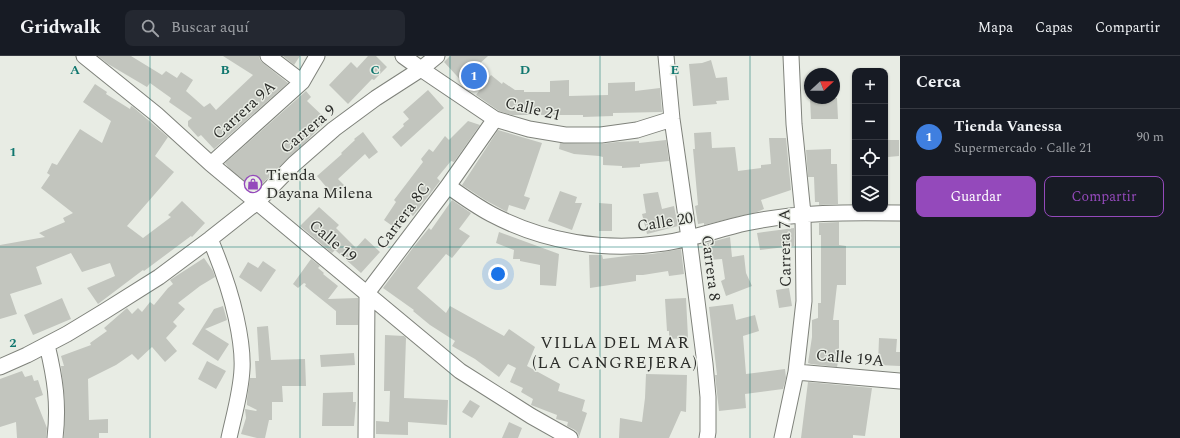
<!DOCTYPE html>
<html lang="es">
<meta charset="utf-8">
<style>
:root{--surface:#171b24;--page:#242831;--text:#f1f3f6;--muted:#9ea1a6;--line:#363941;--accent:#9449bb}
body{margin:0;font-family:Spectral,serif;background:var(--page);color:var(--text)}
.controls{position:absolute;right:12px;top:12px;display:grid;overflow:hidden;border-radius:8px;box-shadow:0 1px 3px #0004}
.controls button{width:36px;height:36px;display:grid;place-items:center;padding:0;border:0;border-bottom:1px solid var(--line);background:var(--surface);color:var(--text);font:20px sans-serif}
.compass{position:absolute;left:804px;top:12px;width:36px;height:36px;border-radius:50%;background:var(--surface);box-shadow:0 1px 3px #0004;rotate:68deg}
.you{position:absolute;left:498px;top:218px;width:14px;height:14px;margin:-10px;border:3px solid #fff;border-radius:50%;background:#1a73e8;box-shadow:0 0 0 6px #1a73e833}
.badge{display:grid;place-items:center;width:26px;height:26px;border-radius:50%;background:var(--accent);color:#fff;font-size:13px;font-weight:700}
.pin{position:absolute;translate:-50% -50%;border:2px solid #fff;box-shadow:0 1px 4px #0006}
.list{margin:0;padding:0;list-style:none}
h2{display:flex;justify-content:space-between;align-items:center;height:52px;margin:0;padding:0 16px;font-size:17px}
h2 small{font-size:13px;font-weight:400;color:var(--muted)}
.list li{display:grid;grid-template-columns:26px 1fr auto;gap:12px;align-items:center;box-sizing:border-box;height:56px;padding:0 16px;border-top:1px solid var(--line)}
.list b{display:block;font-size:15px;white-space:nowrap}
.list p{margin:0;font-size:13px;white-space:nowrap;color:var(--muted)}
.list em{font-size:13px;font-style:normal;color:var(--muted)}
.actions{display:flex;gap:8px;padding:12px 16px}
.actions a{flex:1;padding:9px 0;border:1px solid var(--accent);border-radius:8px;text-align:center;font-size:14px;color:var(--accent)}
.actions .main{background:var(--accent);color:#fff}
.icon{flex:none;width:22px;height:22px;fill:none;stroke:currentColor;stroke-width:2;stroke-linecap:round;stroke-linejoin:round}
.map{position:relative;flex:none;width:900px;height:382px;overflow:hidden}
header{display:flex;align-items:center;gap:24px;box-sizing:border-box;height:56px;padding:0 20px;background:var(--surface);border-bottom:1px solid var(--line)}
header strong{font-size:19px}
nav{display:flex;gap:22px;margin-inline-start:auto;font-size:14px}
.search{width:280px;height:36px;background:var(--page);display:flex;align-items:center;gap:10px;box-sizing:border-box;padding:0 14px;border-radius:8px;color:var(--muted);font-size:15px}
main{display:flex}
aside{flex:1;background:var(--surface)}
.map>svg:first-child{display:block}
.building{fill:#c2c5be}
.lines{fill:none;stroke-linecap:round;stroke-linejoin:round}
.minor-casing{stroke:#7f827b;stroke-width:17}
.minor{stroke:#fff;stroke-width:15}
.grid{fill:none;stroke:#0f766e;stroke-width:1;stroke-opacity:0.55}
.labels{text-anchor:middle;dominant-baseline:central;stroke-width:3;stroke-linejoin:round;paint-order:stroke}
.street-label{font-size:16px;fill:#2c2d2a;stroke:#e8ece4}
.poi-label{font-size:16px;fill:#2c2d2a;stroke:#e8ece4;text-anchor:start}
.neighbourhood-label{font-size:17px;letter-spacing:1px;fill:#2c2d2a;stroke:#e8ece4}
.grid-label{font-size:13px;text-anchor:middle;font-weight:bold;fill:#0f766e;stroke:#e8ece4;stroke-width:3;stroke-linejoin:round;paint-order:stroke}
</style>
<header>
<strong>Gridwalk</strong>
<div class="search"><svg class="icon" aria-label="search" viewBox="0 0 24 24"><circle cx="10" cy="10" r="6"/><path d="M15 15l6 6"/></svg>Buscar aquí</div>
<nav><a>Mapa</a><a>Capas</a><a>Compartir</a></nav>
</header>
<main>
<div class="map">
<svg width="900" height="382" viewBox="0 0 900 382">
<rect width="100%" height="100%" fill="#e8ece4"/>
<!-- building -->
<path class="building" d="M98 0H131L162 19 166 15 177 22 181 16 193 24 186 35 204 51 210 47 216 54 253 19 223 0H259L260 4 263 7 288 27 214 93 201 79 198 81 188 70V65L192 62 169 46 171 42 150 27 147 31 108 8Z
M283 0H300L294 9Z
M368 0H376L387 11 374 24 372 23 348 48 329 29 351 6 357 12Z
M450 0H488L478 9 487 16 468 32 444 6Z
M711 4 716 22 727 21 729 44 716 45 717 48 693 50 689 8 702 7Z
M491 19 502 28 503 26 515 34H524V36H550V25L569 24V40L608 39V27L635 26V35L660 32 662 56 613 57V60L583 61V59H512L499 55 476 39Z
M95 28 107 36 106 38 130 53 131 50 133 51 168 81 155 100 174 116 127 170 143 182 171 161 168 159 182 145 205 167 192 181 191 180 144 215 143 214 98 248 87 232 115 220 110 207 82 216 71 197 36 211 42 228 10 238 17 258 0 263V189L45 181 39 177 65 166 63 162 73 157 41 132 50 119 47 117 52 107 57 109 80 73 102 87 111 65 83 46Z
M428 34 444 52 401 91 392 81 404 70 403 68 409 63 403 56Z
M306 35 311 41 307 45 327 64 306 86 288 102 256 134 229 112 225 107Z
M810 42H837L838 63H811Z
M468 65 480 69 454 106 451 105 437 122 440 125 413 160 409 157 398 174 384 164 396 146 394 144 423 106 421 103 429 93 433 96 445 80 449 84Z
M498 74 542 87 524 140 530 142 525 154 509 149 507 156 485 144 462 129Z
M363 76 378 96 369 103 365 98 338 123 344 129 333 139 317 120 342 98 341 97 355 84 354 83Z
M711 76 712 92 735 91 738 115 761 112V109L771 108 769 82H786L791 134 761 144 764 153 757 156 704 169V167L698 168 695 150 698 149 693 93H695L694 77Z
M666 84 669 105 640 108V111L622 112V110L603 109V101L599 100V99V100L574 98 559 93 560 87 601 88 617 86 639 85V87Z
M888 84H899V100L888 101Z
M831 93V108H837L838 148 819 149V146H815L814 121H808L806 94Z
M560 135 577 141 575 147H582L572 174 548 165Z
M658 136 662 153 674 150 678 170 647 178 642 158 646 157 643 138Z
M452 144 471 157 459 173 470 180 452 202 446 198 417 232 446 257 450 250 504 280 509 273 535 291 527 310 560 328 558 335 585 344 582 355 587 357 579 381 578 377 575 374 567 370 568 366 556 363 557 359 531 349 533 343 521 336 523 332 510 326 516 312 508 308 499 321 475 303 452 290 455 285 430 269 413 255 414 254 383 232 412 193 429 172 431 174Z
M599 147 612 148V175H599Z
M319 151 339 169 336 172 356 192 365 182 380 196 361 217 335 194 332 197 300 170Z
M839 166V189L846 190V229H837L833 264H839V301L837 311 811 308 808 307 812 281V264L818 262V247H821V179H819V167Z
M794 172V190L760 194 757 177Z
M499 176 559 198 556 230 540 229V209L520 205V203H513L514 194 496 187Z
M730 181 732 201 744 199 746 217 752 230 726 240 721 225 725 223 722 203 709 204 707 187Z
M681 193 684 218 669 220 668 215 643 219H636V225L590 232 589 199H602L603 203 634 199 652 198Z
M204 202 213 215 215 221 200 230 178 247 185 253 173 266 177 270 166 282 177 295 165 306 152 291 138 304 132 298 116 309 88 323 89 364 108 363V377H99V382H64L65 346 61 310H64L61 300 91 289 90 287 107 275 104 272 127 252 132 258 138 252 142 256 150 246 154 249 168 232 173 228 170 224Z
M311 203 320 210 318 212 324 217 323 218 338 230 328 243 358 242V269H336V255L305 230 306 228 304 227 298 232 293 228Z
M263 205 276 214 261 236 239 221 248 206 258 212Z
M789 232 792 250 779 252 776 234Z
M62 242 71 263 33 279 24 259Z
M686 242 688 282 669 283V275H667L665 243Z
M733 248 736 264 755 259 759 275 743 280 746 318 785 313 786 322 783 333 745 338 746 352 719 355 715 319H717L709 251Z
M223 250 227 264 205 273 229 288 218 305 192 288 214 253Z
M268 270 271 304 305 303 306 330H282L283 346H272V364H269L265 382H257L241 378 246 362 245 353 256 355 257 354 247 349V343L250 322H256L255 305H259L257 271Z
M385 279 404 280 406 282 404 342 448 344 447 369 408 366V379L376 378V365L389 366 390 335H384Z
M879 282 897 283 896 296H900V310L878 309Z
M354 297 355 309 321 311 320 299Z
M207 305 226 315 216 333 198 323Z
M22 315 25 321 32 319 34 325 38 324 43 339 35 342 47 372 46 382H17L16 366 0 371V323Z
M646 318 687 319 686 356 681 355 669 382H619L620 362 642 366 645 342Z
M808 326 872 332 865 380 853 379V382H801Z
M353 336V346H356L354 370H322L323 337Z
M470 344 480 350 472 362 462 356Z
M509 366 522 372 518 382H502Z"/>
<g class="lines">
<defs>
<path id="minor" d="M84 0 156 58 211 108 460 315 531 360 570 382
M268 0 302 26
M403 0 421 13 495 63 529 73 565 79H601L637 74 672 63
M666 0 672 63 689 182 705 308 708 341V376L707 382
M211 108 302 26 317 0
M448 130C462 140 476 150 491 158 544 186 605 196 664 187 692 183 719 173 746 167 797 156 849 156 900 157
M210 183C221 209 230 234 236 261 240 279 243 295 242 313 241 336 234 359 229 382
M47 289C55 322 59 348 55 382
M0 311 27 299 67 278 105 255 159 221 210 183 257 146 294 108 334 73 376 42 421 13 437 0
M796 316 900 325
M366 382 367 237 448 130 495 63
M782 382 796 316 804 245 803 158 794 68 791 0"/>
</defs>
<!-- minor casing -->
<use href="#minor" class="minor-casing"/>
<!-- minor -->
<use href="#minor" class="minor"/>
</g>
<!-- grid -->
<path class="grid" d="M150 0V382M300 0V382M450 0V382M600 0V382M750 0V382M0 191H900"/>
<!-- icons -->
<defs>
<symbol id="shop-ring" viewBox="-11 -11 22 22"><circle r="9.5" fill="#e8ece4" stroke="#9449bb" stroke-width="1.5"/><path d="M-5-2.5h2.3a2.7 3.5 0 0 1 5.4 0H5L5.5 6h-11ZM-1.5-2.5h3a1.5 2.3 0 0 0-3 0Z" fill="#9449bb"/></symbol>
</defs>
<g fill-rule="evenodd">
<use href="#shop-ring" x="243" y="118" width="20" height="20"/>
</g>
<g class="labels">
<!-- street labels -->
<g class="street-label">
<text transform="translate(533 53) rotate(13)">Calle 21</text>
<text transform="translate(244 54) rotate(-42)">Carrera 9A</text>
<text transform="translate(308 73) rotate(-40)">Carrera 9</text>
<text transform="translate(403 160) rotate(-53)">Carrera 8C</text>
<text transform="translate(665 166) rotate(-9)">Calle 20</text>
<text transform="translate(333 185) rotate(40)">Calle 19</text>
<text transform="translate(785 192) rotate(-91)">Carrera 7A</text>
<text transform="translate(711 212) rotate(83)">Carrera 8</text>
<text transform="translate(850 302) rotate(5)">Calle 19A</text>
</g>
<!-- poi labels -->
<g class="poi-label">
<text x="266" y="119">Tienda<tspan x="266" dy="18">Dayana Milena</tspan></text>
</g>
<!-- neighbourhood labels -->
<g class="neighbourhood-label">
<text x="615" y="287">VILLA DEL MAR<tspan x="615" dy="20">(LA CANGREJERA)</tspan></text>
</g>
</g>
<g class="grid-label">
<text x="75" y="18">A</text>
<text x="225" y="18">B</text>
<text x="375" y="18">C</text>
<text x="525" y="18">D</text>
<text x="675" y="18">E</text>
<text x="13" y="100">1</text>
<text x="13" y="291">2</text>
</g>
</svg>
<div class="controls">
<button>+</button>
<button>−</button>
<button><svg class="icon" aria-label="locate" viewBox="0 0 24 24"><circle cx="12" cy="12" r="6"/><path d="M12 2v4M12 18v4M2 12h4M18 12h4"/></svg></button>
<button><svg class="icon" aria-label="layers" viewBox="0 0 24 24"><path d="M12 4l9 5-9 5-9-5zM3 14l9 5 9-5"/></svg></button>
</div>
<svg class="compass" viewBox="-18 -18 36 36"><path d="M0-13l5 13h-10z" fill="#e53935"/><path d="M0 13l5-13h-10z" fill="#9ea1a6"/></svg>
<div class="you"></div>
<div class="pin badge" style="left:474px;top:20px;background:#3f7fe0">1</div>
</div>
<aside>
<h2>Cerca<small></small></h2>
<ul class="list">
<li><span class="badge" style="background:#3f7fe0">1</span><div><b>Tienda Vanessa</b><p>Supermercado · Calle 21</p></div><em>90 m</em></li>
</ul>
<div class="actions"><a class="main">Guardar</a><a>Compartir</a></div>
</aside>
</main>
